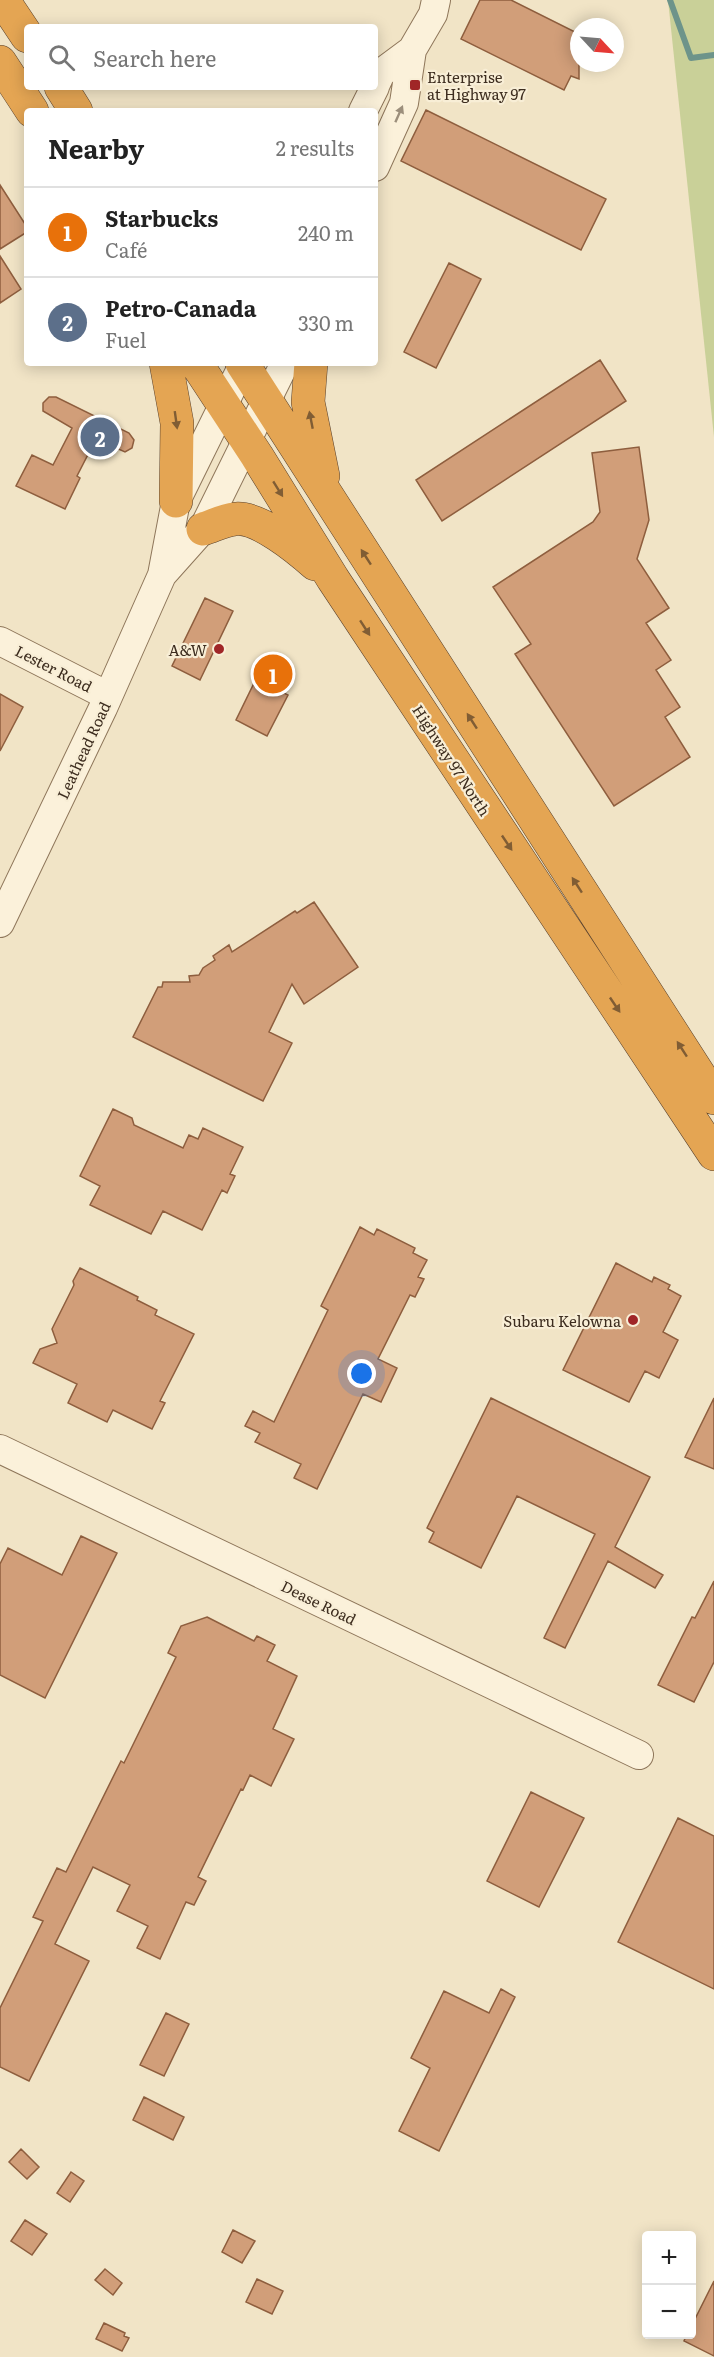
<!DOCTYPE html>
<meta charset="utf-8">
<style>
:root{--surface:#fff;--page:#f2f2f2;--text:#222;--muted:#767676;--line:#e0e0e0;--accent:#a02627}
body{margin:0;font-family:Literata,serif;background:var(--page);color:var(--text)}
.controls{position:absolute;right:18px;bottom:18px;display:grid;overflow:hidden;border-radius:6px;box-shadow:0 3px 15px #0003}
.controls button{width:54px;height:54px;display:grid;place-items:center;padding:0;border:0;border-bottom:2px solid var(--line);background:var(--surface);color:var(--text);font:30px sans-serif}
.compass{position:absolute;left:570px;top:18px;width:54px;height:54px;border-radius:50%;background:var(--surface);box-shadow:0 3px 15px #0003;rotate:116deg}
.you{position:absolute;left:362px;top:1374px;width:21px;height:21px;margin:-15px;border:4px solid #fff;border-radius:50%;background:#1a73e8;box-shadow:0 0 0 9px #1a73e833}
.badge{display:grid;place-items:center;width:39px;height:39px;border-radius:50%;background:var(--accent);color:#fff;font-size:20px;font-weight:700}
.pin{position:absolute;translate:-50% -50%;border:3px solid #fff;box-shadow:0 2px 6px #0006}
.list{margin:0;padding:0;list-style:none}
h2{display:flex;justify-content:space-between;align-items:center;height:78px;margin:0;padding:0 24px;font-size:26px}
h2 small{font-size:20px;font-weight:400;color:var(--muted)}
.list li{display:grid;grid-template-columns:39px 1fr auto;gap:18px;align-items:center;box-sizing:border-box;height:90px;padding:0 24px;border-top:2px solid var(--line)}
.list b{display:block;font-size:22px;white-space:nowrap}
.list p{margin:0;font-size:20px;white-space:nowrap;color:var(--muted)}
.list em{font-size:20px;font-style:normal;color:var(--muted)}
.icon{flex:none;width:33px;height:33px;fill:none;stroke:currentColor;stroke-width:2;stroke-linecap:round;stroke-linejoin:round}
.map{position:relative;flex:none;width:714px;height:2357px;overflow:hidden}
.search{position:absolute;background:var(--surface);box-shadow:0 3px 15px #0003;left:24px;top:24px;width:354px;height:66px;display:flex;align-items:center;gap:15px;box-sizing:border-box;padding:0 21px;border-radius:6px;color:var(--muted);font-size:22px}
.panel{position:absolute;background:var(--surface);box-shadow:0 3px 15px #0003;left:24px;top:108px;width:354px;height:258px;border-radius:6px}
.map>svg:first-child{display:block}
.green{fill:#c9d098}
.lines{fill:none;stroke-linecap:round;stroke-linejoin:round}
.stream{stroke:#6d948a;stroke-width:6}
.building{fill:#d19e79;stroke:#8e5e3e;stroke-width:1.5}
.minor-casing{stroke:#8e765a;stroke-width:30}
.highway-casing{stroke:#5b432e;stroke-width:34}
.minor{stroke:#fbf1da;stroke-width:28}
.highway{stroke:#e4a553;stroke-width:33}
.oneway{fill:#9c8f7c}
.oneway2{fill:#805d34}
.poi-dot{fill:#a02627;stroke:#f8eed6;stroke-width:2}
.labels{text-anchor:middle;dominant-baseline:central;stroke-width:4.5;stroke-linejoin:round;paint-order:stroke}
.poi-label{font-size:15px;fill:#3d2d1f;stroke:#f8eed6;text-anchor:end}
.street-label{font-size:15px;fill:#3d2d1f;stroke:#f8eed6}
</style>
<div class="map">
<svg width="714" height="2357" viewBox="0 0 714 2357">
<rect width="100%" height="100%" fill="#f1e4c6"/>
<!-- green -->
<path class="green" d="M668 0H714V437Z"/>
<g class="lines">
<!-- stream -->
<path class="stream" d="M670 0 691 58 714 55"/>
</g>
<!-- building -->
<path class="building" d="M480 0H511L579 34V79L571 76 564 90 461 39Z
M426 110 606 199 581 250 401 161Z
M0 185 27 227V232L0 249Z
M0 256 21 289 0 303Z
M449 263 481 279 436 368 404 352Z
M600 360 626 401 442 521 416 480Z
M49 397H56L129 433 134 440 132 448 125 452 96 439 77 476 80 478 65 509 16 486 32 455 53 465 72 428 43 411V403Z
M639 447 649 520 637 559 669 608 646 623 671 660 656 670 680 707 665 717 690 757 614 806 515 654 531 644 493 587 593 522 600 512 592 453Z
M205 598 233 611 200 680 172 666Z
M256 679 288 695 267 736 236 720Z
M0 694 23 707 0 751Z
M314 902 358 967 304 1004 292 984 269 1032 292 1043 263 1101 133 1037 158 987H162L163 982H190L189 976 199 975 203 968 215 960 213 956 229 945 232 952 295 911 297 913Z
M113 1109 132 1118 134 1125 183 1148 189 1135 198 1139 203 1128 243 1147 230 1174 235 1176 227 1193 222 1190 202 1230 163 1211 151 1234 90 1205 100 1186 80 1176Z
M360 1227 374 1235 377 1229 415 1248 413 1253 427 1260 418 1277 424 1279 415 1297 410 1295 378 1359 397 1368 381 1402 363 1394 317 1489 294 1478 301 1464 255 1442 260 1433 245 1426 253 1411 274 1422 328 1310 321 1306Z
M616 1263 652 1282 654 1277 670 1285 668 1289 681 1296 663 1332 678 1340 659 1378 645 1371 629 1402 563 1370Z
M80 1268 138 1297 137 1300 157 1310 155 1315 194 1334 160 1401 165 1403 152 1429 113 1410 107 1422 68 1403 77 1384 33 1363 40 1349 57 1343 52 1329 74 1285 73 1281Z
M491 1398 650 1477 615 1547 663 1575 655 1588 608 1561 565 1648 544 1638 595 1534 517 1496 481 1568 429 1542 434 1532 427 1528Z
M714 1398V1469L685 1457Z
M81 1536 117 1553 45 1698 0 1675V1564L8 1548 62 1575Z
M714 1581V1662L694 1702 658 1685 692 1617 695 1618Z
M207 1617 254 1641 257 1636 275 1645 267 1661 297 1676 273 1729 294 1739 271 1786 250 1775 243 1790 241 1789 198 1877 206 1881 194 1905 186 1902 160 1959 137 1948 148 1926 117 1911 130 1885 93 1867 55 1944 89 1961 29 2081 0 2067V2008L43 1921 33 1917 57 1868 66 1872 121 1761 124 1763 176 1657 168 1653 181 1626Z
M531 1792 584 1818 539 1907 487 1881Z
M678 1818 714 1836V1989L618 1942Z
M501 1989 515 1997 439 2151 399 2131 430 2068 411 2058 444 1991 489 2013Z
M166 2013 189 2024 164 2076 140 2065Z
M144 2097 184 2117 173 2140 133 2120Z
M21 2149 39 2167 27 2179 9 2162Z
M71 2172 84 2181 70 2202 57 2193Z
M25 2220 47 2234 32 2255 11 2241Z
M233 2230 255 2241 242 2263 222 2252Z
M105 2269 122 2283 113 2295 95 2280Z
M257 2279 283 2291 272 2314 246 2302Z
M714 2281V2356L684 2341 687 2334H692V2325Z
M104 2323 125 2333 124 2336 129 2338 122 2351 96 2339Z"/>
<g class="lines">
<defs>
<path id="minor" d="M375 86 381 73 412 50
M363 111 375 87
M375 167 404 103 412 50 433 14 436 0
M162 575 203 529 285 363
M0 641 108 696
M0 923 103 708 162 575 176 501 244 363
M0 1449 639 1755"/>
<path id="highway" d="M3 0 27 36
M0 62 32 111
M61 87 76 111
M166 363 177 423 176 501
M196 363 257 456 333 579 714 1154
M242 363 714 1098
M311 363 308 402 323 476
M203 529C213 526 224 520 235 519 258 516 298 549 315 564"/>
</defs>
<!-- minor casing -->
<use href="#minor" class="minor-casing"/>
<!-- highway casing -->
<use href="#highway" class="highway-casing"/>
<!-- minor -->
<use href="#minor" class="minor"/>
<!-- highway -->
<use href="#highway" class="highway"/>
</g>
<!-- one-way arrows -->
<defs><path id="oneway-solid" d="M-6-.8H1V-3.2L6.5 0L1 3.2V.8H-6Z" transform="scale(1.5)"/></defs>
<use class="oneway" href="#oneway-solid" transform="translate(399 114) rotate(-66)"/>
<g class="oneway2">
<use href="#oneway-solid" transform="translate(176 420) rotate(82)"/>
<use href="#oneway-solid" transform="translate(311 420) rotate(-101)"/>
<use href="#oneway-solid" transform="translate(278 489) rotate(58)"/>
<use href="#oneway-solid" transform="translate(366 557) rotate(-123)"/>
<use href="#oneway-solid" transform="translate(365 628) rotate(57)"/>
<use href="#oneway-solid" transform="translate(472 721) rotate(-123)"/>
<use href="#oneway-solid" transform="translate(507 843) rotate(56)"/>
<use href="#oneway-solid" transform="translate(577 885) rotate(-123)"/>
<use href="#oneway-solid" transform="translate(615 1005) rotate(56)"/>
<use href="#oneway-solid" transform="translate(682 1049) rotate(-123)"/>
</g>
<!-- markers -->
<g class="poi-dot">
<rect x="409" y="79" width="12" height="12" rx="3"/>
<circle cx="219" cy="649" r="6"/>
<circle cx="633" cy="1320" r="6"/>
</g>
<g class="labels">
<!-- poi labels -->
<g class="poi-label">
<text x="427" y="76" text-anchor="start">Enterprise<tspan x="427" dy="17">at Highway 97</tspan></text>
<text x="207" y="649">A&amp;W</text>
<text x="621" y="1320">Subaru Kelowna</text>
</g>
<!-- street labels -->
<g class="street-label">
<text transform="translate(54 668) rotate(27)">Lester Road</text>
<text transform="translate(83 750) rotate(-65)">Leathead Road</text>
<text transform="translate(452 760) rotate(57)">Highway 97 North</text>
<text transform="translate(319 1602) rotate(26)">Dease Road</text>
</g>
</g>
</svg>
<div class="controls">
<button>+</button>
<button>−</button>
</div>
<svg class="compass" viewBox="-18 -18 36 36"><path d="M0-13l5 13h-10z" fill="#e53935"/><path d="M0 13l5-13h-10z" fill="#767676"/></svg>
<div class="you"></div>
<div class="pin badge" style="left:273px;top:674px;background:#e8710a">1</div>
<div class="pin badge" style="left:100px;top:437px;background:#5c6f8a">2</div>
<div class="search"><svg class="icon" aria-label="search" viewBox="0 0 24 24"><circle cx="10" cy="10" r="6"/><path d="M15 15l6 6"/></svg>Search here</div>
<section class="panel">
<h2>Nearby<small>2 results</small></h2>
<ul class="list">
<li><span class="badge" style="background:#e8710a">1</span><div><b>Starbucks</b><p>Café</p></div><em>240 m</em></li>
<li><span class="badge" style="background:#5c6f8a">2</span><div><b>Petro-Canada</b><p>Fuel</p></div><em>330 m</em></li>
</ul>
</section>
</div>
